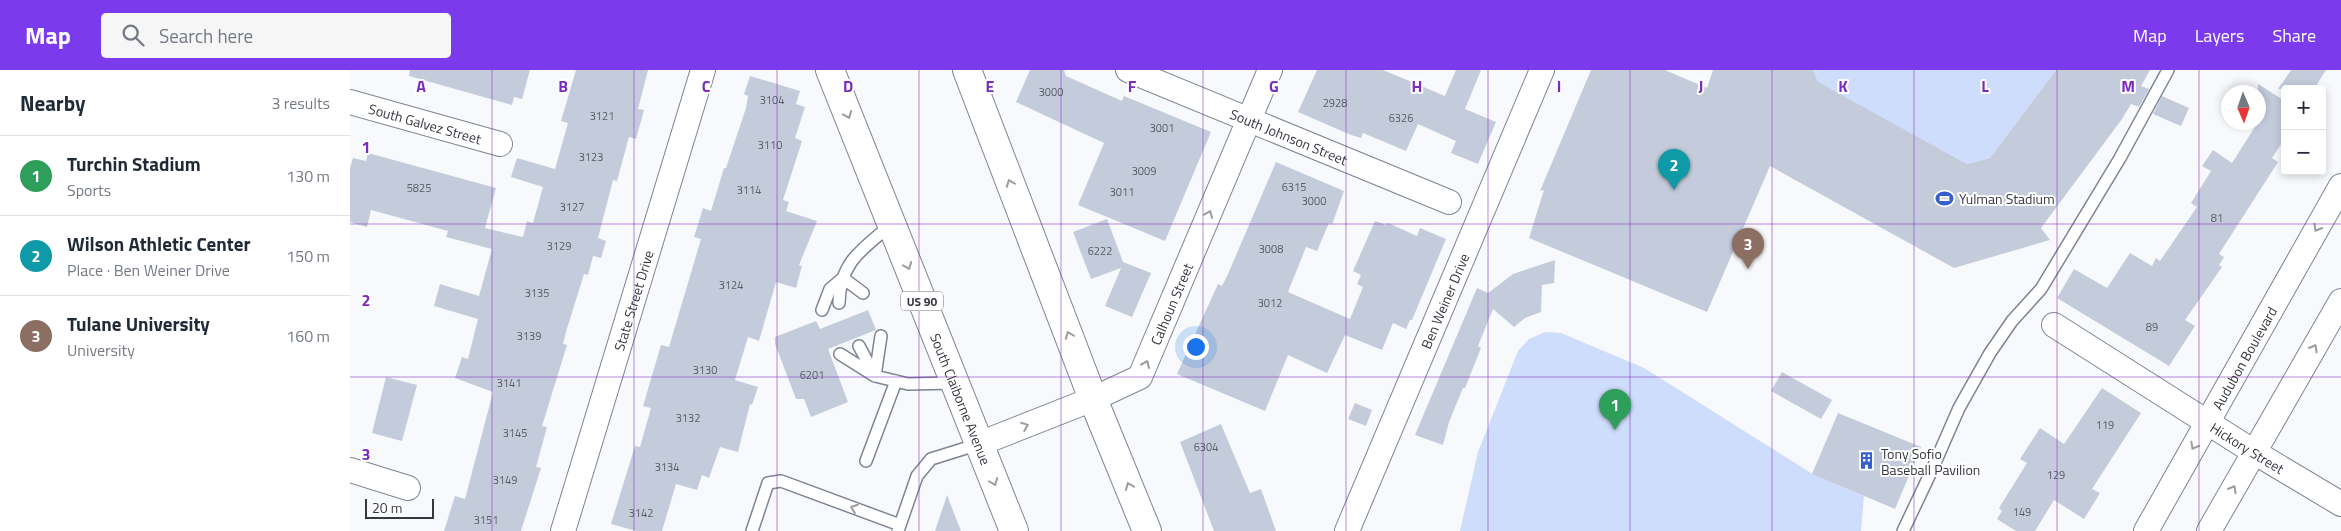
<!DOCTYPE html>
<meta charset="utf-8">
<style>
:root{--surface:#fff;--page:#f6f6f7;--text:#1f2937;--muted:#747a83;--line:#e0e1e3;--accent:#7c3aed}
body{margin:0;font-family:"Titillium Web",sans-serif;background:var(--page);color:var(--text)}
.controls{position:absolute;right:15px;top:15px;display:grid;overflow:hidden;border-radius:5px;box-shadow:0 2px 8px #0003}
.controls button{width:45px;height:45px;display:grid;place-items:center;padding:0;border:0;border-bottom:1px solid var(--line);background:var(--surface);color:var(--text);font:25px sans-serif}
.compass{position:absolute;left:1871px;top:15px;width:45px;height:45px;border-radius:50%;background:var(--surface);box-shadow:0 2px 8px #0003;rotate:178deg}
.scale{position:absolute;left:15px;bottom:12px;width:69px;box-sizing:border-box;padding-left:5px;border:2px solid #35383f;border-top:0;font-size:14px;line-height:18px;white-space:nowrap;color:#35383f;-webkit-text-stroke:4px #fff;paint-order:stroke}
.you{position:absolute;left:845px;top:276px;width:18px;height:18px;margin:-12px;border:4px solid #fff;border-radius:50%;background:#1a73e8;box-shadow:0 0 0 8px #1a73e833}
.badge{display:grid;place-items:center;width:32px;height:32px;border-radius:50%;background:var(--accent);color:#fff;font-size:16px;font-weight:700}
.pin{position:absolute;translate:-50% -41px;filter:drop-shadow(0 1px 2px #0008)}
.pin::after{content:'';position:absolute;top:26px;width:18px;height:15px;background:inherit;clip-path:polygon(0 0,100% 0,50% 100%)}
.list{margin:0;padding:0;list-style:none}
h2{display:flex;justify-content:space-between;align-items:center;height:65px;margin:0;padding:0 20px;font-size:21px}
h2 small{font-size:16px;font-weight:400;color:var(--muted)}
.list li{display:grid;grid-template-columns:32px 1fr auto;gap:15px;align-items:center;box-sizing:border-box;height:80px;padding:0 20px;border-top:1px solid var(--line)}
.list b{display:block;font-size:19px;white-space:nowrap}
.list p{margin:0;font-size:16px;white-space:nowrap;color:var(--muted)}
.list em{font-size:16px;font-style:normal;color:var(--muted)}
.icon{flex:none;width:28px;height:28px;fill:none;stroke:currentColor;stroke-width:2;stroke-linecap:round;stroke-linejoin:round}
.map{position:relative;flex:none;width:1991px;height:461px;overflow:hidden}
header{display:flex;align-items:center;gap:30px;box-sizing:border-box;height:70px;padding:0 25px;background:var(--accent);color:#fff}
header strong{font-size:24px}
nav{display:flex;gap:28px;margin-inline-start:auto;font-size:18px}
.search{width:350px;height:45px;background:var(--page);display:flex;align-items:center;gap:12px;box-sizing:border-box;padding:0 18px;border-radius:5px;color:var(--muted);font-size:19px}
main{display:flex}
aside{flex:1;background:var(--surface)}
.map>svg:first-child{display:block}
.green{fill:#cfddfc}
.building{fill:#c4ccdc}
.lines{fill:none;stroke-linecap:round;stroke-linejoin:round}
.service-casing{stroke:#7d8493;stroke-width:14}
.minor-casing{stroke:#7d8493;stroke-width:26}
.primary-casing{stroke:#7d8493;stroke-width:30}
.service{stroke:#fff;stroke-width:11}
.minor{stroke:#fff;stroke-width:24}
.primary{stroke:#fff;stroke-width:28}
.oneway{stroke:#9a9c9f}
.grid{fill:none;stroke:#7b2cbf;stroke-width:1;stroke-opacity:0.55}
.labels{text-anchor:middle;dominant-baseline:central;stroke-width:4;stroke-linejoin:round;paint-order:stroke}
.number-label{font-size:11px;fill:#595d66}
.shield{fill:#fff;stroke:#727479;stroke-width:1}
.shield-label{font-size:12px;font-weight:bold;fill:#35383f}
.street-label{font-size:14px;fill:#35383f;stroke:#fff}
.poi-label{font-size:14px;fill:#35383f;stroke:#fff;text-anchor:start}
.grid-label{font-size:16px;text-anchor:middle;font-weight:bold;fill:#7b2cbf;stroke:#fff;stroke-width:4;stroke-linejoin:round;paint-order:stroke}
</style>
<header>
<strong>Map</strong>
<div class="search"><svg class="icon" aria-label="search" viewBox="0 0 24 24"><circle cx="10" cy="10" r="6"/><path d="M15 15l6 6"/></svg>Search here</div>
<nav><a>Map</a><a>Layers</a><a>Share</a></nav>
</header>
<main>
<aside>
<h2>Nearby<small>3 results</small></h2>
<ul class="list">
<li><span class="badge" style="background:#2e9e5b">1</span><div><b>Turchin Stadium</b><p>Sports</p></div><em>130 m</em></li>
<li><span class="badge" style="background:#0f9aa8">2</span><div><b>Wilson Athletic Center</b><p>Place · Ben Weiner Drive</p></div><em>150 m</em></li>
<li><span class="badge" style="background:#8d6e63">3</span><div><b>Tulane University</b><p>University</p></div><em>160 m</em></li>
</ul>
</aside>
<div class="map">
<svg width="1991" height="461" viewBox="0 0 1991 461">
<rect width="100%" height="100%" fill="#f7f9fc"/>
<!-- green -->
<path class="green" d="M1463 0H1706L1640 88 1617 94 1468 13Z
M1195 262 1211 263 1294 298 1461 403 1514 426 1511 461H1110L1128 382 1168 281 1179 269Z"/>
<!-- building -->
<path class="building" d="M60 0H180L172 29 164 27 162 35 59 6Z
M226 0H298L288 39 294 40 286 69 279 67 267 111 263 110 248 168 256 171 251 188 243 186 238 205 234 204 216 262 213 274 217 275 192 356 197 357 186 397 191 398 171 461H94L105 426 115 429 143 322 105 308 112 287 118 289 128 249 84 236 90 214 129 226 142 179 96 167 98 161 21 140 17 157 0 152V98L3 88 16 91 18 83 146 118 135 158 173 167 177 151 183 153 193 117 161 107 167 88 205 99 218 53 211 51Z
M680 0H714L716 6 772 31 774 26 861 62 815 171 728 135 754 73 666 32Z
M967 0H1033L1095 26 1106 0H1131L1115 39 1146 52 1128 94 1101 83 1106 71 1068 54 1056 81 1013 63 1011 68 1001 65 948 42Z
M1241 0H1315L1357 18 1363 0H1463L1468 12 1617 94 1640 88 1706 0H1800L1791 16 1799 19 1789 37 1781 34 1772 49 1691 158 1700 170 1604 198 1420 96 1357 242 1179 168 1194 120 1190 121Z
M1941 0H1976L1964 19H1928Z
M400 6 450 21 446 34 455 37 445 68 452 71 433 130 439 132 436 141 467 151 449 195 452 196 446 218 426 212 409 271 398 267 385 310 408 317 402 335 400 334 388 382 370 377 359 408 352 405 347 420 326 414 312 461H286L261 454 285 376 290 377 301 338 293 336 311 275 319 277 351 169 344 167 353 138 361 141 374 98H376L396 38 398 26 394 24Z
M1908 14 1935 31V68L1922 88 1928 92 1869 184 1874 187 1869 195 1872 197 1835 250 1845 256 1819 296 1707 228 1724 199 1757 218 1780 183 1802 196 1806 188 1810 191 1847 137 1841 133 1861 101 1852 96 1863 80 1882 93 1908 52Z
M1812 26 1839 38 1831 56 1803 44Z
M926 92 994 121 982 155 979 153 967 181 956 177 938 222 1000 249 1013 217 1007 214 1011 205 1003 201 1025 151 1036 155 1038 153 1067 166 1070 158 1096 169 1062 250H1060L1056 259 1043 253 1032 280 995 265 977 303 938 285 915 341 827 304 868 214 872 216 878 204Z
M757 149 773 192 801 203 782 247 755 236 771 198 741 209 723 162Z
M1205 190 1204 213 1192 215 1191 242 1175 248 1164 257 1143 239 1128 276 1131 278 1115 318H1113L1099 352 1093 375 1065 365 1127 218 1138 223 1163 204Z
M518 240 526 260 478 279 498 332 461 347 454 329H446L425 274V267L466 251 470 259Z
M1432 302 1482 330 1471 349 1421 321Z
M36 307 67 315 52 371 22 363Z
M1752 318 1791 343 1742 419 1750 423 1734 449 1704 430 1685 461H1666L1647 449 1652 441 1649 438 1677 393 1670 389 1690 358 1714 374Z
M1005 333 1022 340 1016 356 998 349Z
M1488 343 1571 377 1545 439 1462 404Z
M871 354 900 423 911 419 926 461H864L830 372Z
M597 425 611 461H585Z"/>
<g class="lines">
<defs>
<path id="service" d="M489 233C490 191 513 179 542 154
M472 240 480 219 493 208 513 223
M509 276 525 306 558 314 604 313
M490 284 525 306 531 266
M516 391 546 311
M402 461 418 413 431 411 550 455
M548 461 567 406 581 389 629 374
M1553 461 1581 402 1609 338 1640 283 1662 251 1691 219 1770 88 1818 0"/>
<g id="minor">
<path id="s1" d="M778 0 1099 132"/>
<path id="s2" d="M0 32 150 74"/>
<path id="s3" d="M1704 255 1904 382 1991 434"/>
<path id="s4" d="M629 374 743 329 790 307 920 0"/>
<path d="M0 400 58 418"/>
<path id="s5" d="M213 461 353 0"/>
<path id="s6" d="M997 461 1192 0"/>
<path id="s7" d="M1796 461 1991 116"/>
<path d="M1859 461 1991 231"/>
</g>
<g id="primary">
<path id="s8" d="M480 0 664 461"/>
<path d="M617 0 743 329 797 461"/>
</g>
</defs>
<!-- service casing -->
<use href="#service" class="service-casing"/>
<!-- minor casing -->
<use href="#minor" class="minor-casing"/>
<!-- primary casing -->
<use href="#primary" class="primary-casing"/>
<!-- service -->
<use href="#service" class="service"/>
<!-- minor -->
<use href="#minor" class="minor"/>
<!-- primary -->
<use href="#primary" class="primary"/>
</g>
<!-- one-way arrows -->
<defs><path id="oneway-chevron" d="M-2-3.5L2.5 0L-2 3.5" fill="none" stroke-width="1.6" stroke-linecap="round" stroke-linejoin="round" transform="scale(1.25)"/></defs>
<g class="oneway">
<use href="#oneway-chevron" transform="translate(498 45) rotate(68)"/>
<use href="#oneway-chevron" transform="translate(660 113) rotate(-111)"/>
<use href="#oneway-chevron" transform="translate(859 144) rotate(-67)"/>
<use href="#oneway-chevron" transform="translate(1967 158) rotate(120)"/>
<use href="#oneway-chevron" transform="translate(558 196) rotate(68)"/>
<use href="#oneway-chevron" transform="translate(719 265) rotate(-111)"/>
<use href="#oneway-chevron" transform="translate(1964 278) rotate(-60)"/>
<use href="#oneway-chevron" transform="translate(796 294) rotate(-67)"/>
<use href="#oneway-chevron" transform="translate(675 356) rotate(-21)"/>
<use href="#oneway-chevron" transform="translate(1844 376) rotate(119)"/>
<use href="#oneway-chevron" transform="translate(644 412) rotate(69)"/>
<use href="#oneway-chevron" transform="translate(779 416) rotate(-112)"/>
<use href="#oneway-chevron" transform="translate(1883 419) rotate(-60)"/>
<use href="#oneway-chevron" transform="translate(504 438) rotate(-160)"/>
</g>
<!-- grid -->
<path class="grid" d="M142 0V461M284 0V461M427 0V461M569 0V461M711 0V461M853 0V461M996 0V461M1138 0V461M1280 0V461M1422 0V461M1564 0V461M1707 0V461M1849 0V461M0 154H1991M0 307H1991"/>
<!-- icons -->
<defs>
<symbol id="stadium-bare" viewBox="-9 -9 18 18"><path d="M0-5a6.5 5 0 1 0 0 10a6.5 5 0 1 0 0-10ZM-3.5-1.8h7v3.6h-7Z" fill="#375ecf" stroke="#fff" stroke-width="2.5" paint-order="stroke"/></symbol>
<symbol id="building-bare" viewBox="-9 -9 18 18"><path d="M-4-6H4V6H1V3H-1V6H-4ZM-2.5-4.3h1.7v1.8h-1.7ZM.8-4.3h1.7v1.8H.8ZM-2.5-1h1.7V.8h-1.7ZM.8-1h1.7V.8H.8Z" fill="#375ecf" stroke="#fff" stroke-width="2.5" paint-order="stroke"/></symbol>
</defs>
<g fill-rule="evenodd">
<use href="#stadium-bare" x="1582" y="116" width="25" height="25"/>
<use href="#building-bare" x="1504" y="378" width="25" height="25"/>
</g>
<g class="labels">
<!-- number labels -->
<g class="number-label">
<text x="701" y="22">3000</text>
<text x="422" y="30">3104</text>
<text x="985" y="33">2928</text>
<text x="252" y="46">3121</text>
<text x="1051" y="48">6326</text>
<text x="812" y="58">3001</text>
<text x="420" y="75">3110</text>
<text x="241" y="87">3123</text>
<text x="794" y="101">3009</text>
<text x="944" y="117">6315</text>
<text x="69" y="118">5825</text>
<text x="399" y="120">3114</text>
<text x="772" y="122">3011</text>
<text x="964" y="131">3000</text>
<text x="222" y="137">3127</text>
<text x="1867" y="148">81</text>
<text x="209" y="176">3129</text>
<text x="921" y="179">3008</text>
<text x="750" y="181">6222</text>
<text x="381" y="215">3124</text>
<text x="187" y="223">3135</text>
<text x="920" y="233">3012</text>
<text x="1802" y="257">89</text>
<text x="179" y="266">3139</text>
<text x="355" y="300">3130</text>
<text x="462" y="305">6201</text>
<text x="159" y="313">3141</text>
<text x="338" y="348">3132</text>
<text x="1755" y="355">119</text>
<text x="165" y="363">3145</text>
<text x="856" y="377">6304</text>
<text x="317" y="397">3134</text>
<text x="1706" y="405">129</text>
<text x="155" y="410">3149</text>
<text x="1672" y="442">149</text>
<text x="291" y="443">3142</text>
<text x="136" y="450">3151</text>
</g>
<!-- shield labels -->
<rect class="shield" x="551" y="221.5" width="42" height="19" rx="4"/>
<g class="shield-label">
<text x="572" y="231">US 90</text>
</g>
<!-- street labels -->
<g class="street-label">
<text stroke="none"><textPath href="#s2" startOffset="78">South Galvez Street</textPath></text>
<text stroke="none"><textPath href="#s1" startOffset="174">South Johnson Street</textPath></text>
<text stroke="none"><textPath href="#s5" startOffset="241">State Street Drive</textPath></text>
<text stroke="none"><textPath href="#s6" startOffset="250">Ben Weiner Drive</textPath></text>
<text stroke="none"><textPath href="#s4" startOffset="254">Calhoun Street</textPath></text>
<text stroke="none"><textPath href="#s7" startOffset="199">Audubon Boulevard</textPath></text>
<text stroke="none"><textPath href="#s8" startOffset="354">South Claiborne Avenue</textPath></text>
<text stroke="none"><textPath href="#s3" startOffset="229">Hickory Street</textPath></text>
</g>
<!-- poi labels -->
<g class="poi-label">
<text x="1609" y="128">Yulman Stadium</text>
<text x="1531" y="383">Tony Sofio<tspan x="1531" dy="16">Baseball Pavilion</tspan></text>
</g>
</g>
<g class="grid-label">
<text x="71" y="22">A</text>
<text x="213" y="22">B</text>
<text x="356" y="22">C</text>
<text x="498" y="22">D</text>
<text x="640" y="22">E</text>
<text x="782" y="22">F</text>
<text x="924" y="22">G</text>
<text x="1067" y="22">H</text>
<text x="1209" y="22">I</text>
<text x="1351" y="22">J</text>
<text x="1493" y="22">K</text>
<text x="1635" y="22">L</text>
<text x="1778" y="22">M</text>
<text x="16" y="83">1</text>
<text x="16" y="236">2</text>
<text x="16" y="390">3</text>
</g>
</svg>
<div class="controls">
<button>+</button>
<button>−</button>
</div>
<svg class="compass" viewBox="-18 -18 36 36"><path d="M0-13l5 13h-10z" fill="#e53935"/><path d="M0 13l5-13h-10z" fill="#747a83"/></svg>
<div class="scale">20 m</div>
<div class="you"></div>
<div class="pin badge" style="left:1265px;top:360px;background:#2e9e5b">1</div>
<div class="pin badge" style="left:1324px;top:120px;background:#0f9aa8">2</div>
<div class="pin badge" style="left:1398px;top:199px;background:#8d6e63">3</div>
</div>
</main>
